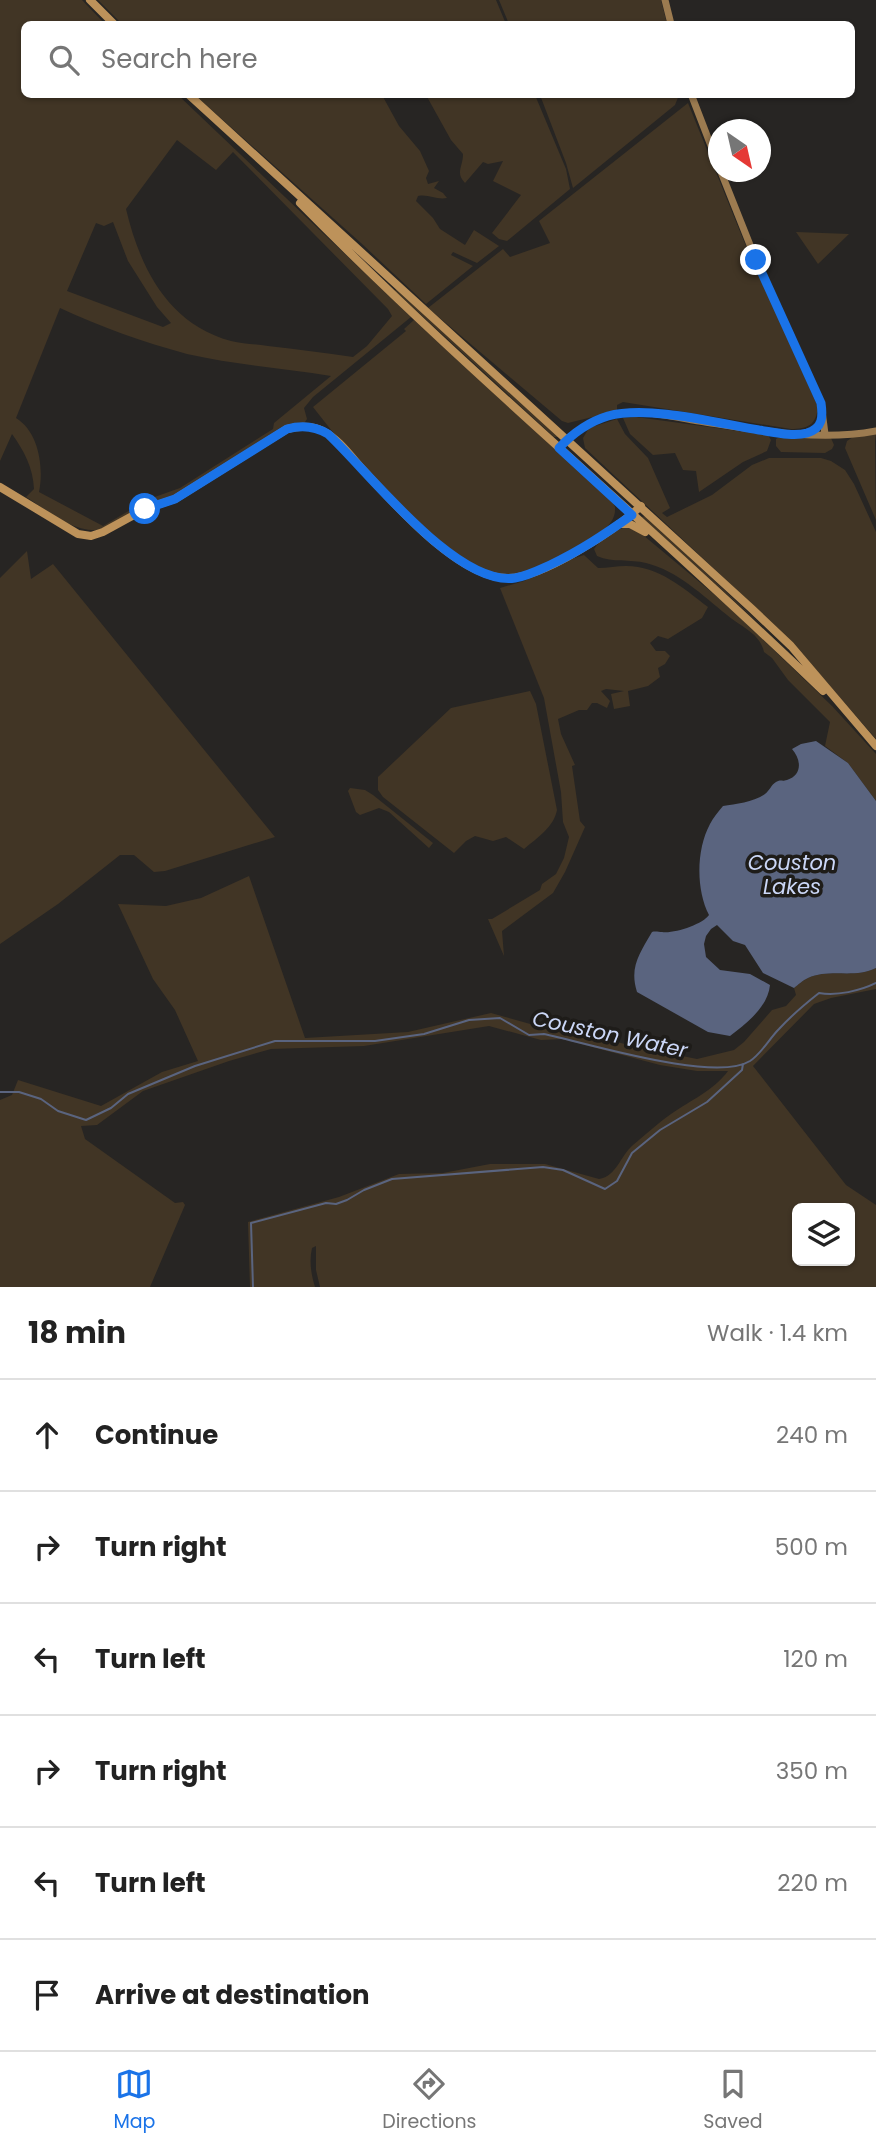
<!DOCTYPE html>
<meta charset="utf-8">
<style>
:root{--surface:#fff;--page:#f2f2f2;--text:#222;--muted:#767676;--line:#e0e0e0;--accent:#1a73e8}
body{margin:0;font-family:Poppins,sans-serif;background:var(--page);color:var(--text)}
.controls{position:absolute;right:21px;bottom:21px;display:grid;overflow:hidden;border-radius:10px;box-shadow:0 2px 5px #0004}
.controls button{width:63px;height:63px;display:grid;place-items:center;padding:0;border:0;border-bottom:2px solid var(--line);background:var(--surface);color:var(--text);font:35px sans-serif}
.compass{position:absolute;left:708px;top:119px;width:63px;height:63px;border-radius:50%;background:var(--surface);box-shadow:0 2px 5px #0004;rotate:146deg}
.stop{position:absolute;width:21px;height:21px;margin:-16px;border:5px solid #1a73e8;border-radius:50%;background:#fff}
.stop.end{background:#1a73e8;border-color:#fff;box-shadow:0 2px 7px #0008}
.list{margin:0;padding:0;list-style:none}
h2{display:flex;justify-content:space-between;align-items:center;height:91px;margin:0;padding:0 28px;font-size:30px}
h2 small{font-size:23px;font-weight:400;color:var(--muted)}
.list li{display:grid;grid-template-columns:46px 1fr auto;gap:21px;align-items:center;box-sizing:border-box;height:112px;padding:0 28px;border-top:2px solid var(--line)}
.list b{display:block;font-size:26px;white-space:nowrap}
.list em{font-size:23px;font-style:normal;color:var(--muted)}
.icon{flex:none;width:38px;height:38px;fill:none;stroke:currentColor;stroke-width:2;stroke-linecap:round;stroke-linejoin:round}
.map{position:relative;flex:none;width:876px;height:1287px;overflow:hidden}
.search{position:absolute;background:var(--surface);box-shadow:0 2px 5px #0004;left:21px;right:21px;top:21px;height:77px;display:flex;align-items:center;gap:18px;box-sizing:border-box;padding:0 24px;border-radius:10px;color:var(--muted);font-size:26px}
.sheet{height:763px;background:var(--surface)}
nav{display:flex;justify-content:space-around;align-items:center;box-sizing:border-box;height:98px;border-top:2px solid var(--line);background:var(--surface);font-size:19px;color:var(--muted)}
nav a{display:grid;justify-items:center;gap:4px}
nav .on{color:var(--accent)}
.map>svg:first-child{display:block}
.green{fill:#413525;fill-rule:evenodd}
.water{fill:#5a647f}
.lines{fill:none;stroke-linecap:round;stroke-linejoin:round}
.stream{stroke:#5a647f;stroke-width:2}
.secondary{stroke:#9c7b50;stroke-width:7}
.primary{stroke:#bd925a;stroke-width:8}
.route{stroke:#1a73e8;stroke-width:9}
.labels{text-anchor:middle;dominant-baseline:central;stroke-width:7;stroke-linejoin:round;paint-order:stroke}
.water-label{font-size:21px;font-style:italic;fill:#cbd7f7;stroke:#1e1c19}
</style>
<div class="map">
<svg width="876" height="1287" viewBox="0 0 876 1287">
<rect width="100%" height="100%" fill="#272523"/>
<!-- green -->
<path class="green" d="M0 0H82L105 24H24V94L178 95 411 317 313 397 304 408 307 419 305 422 282 427 179 493 99 530C71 532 48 511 26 497L34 489C33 467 24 451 12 434L0 461ZM177 140 216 170 233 152 388 309 392 316 367 346 353 357C325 353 297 349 268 346 256 344 243 344 231 341 168 324 140 268 126 209ZM113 222 128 261 157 307 171 323 163 327 67 291 96 223 104 226ZM60 308C101 327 143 342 187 354 235 365 284 368 331 376L274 423 273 429 180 488 149 499 103 526 39 492C44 468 39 432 16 418Z
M98 0H496L506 24H122Z
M499 0H661L667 24H509Z
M195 95H382L399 126 420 151 429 171 426 178 428 184 439 181 434 188 443 193 447 198C436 200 429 194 418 196L416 201 433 218 440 229 465 245 474 230 499 246 477 263 453 252 451 255 473 266 426 304 361 243Z
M426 95H535L566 169 570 189 507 241 499 239 492 233 521 195 493 181 503 161 488 164 483 162 465 183C455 173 463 167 463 154L451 140Z
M540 95H679L675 105 573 188 566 163Z
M688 103 743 239 818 407C816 425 808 429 791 429L623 402 617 405V411L568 423 562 421 428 308 503 249 510 257 550 243 539 221Z
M796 232 849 234 818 264Z
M396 289 559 437H554L395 291Z
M414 320 612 501 615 507C617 527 592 538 577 547 557 561 522 579 497 573 438 560 350 455 313 407L406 331 404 329Z
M636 417 768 435 771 440 767 451 743 462 699 492 696 471 683 470 675 453 653 455 630 434 623 418Z
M617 419 625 434 648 458 670 508 662 513 667 517 712 495 752 465 769 458H821L831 461 845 470 854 484 876 532V739L817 671 773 624 585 448 583 438 589 428Z
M876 433 875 441 876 520 845 448 847 441 853 437Z
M781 436 831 438 834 445 832 449 825 453 781 452 776 446V439Z
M646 516 772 635 641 517Z
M626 527 637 530 727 605 832 706 876 754V801L848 763 825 746 830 722 788 680 772 658 764 652C760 633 741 627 727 615 702 595 678 571 646 563 630 559 613 563 597 556L594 549C601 539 614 530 626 527Z
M27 551 31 579 53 564 275 837 165 871 154 872 134 855H120L58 904 0 944V578Z
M584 555 598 568C608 568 617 566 626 566 659 566 683 588 708 607L702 618 668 639 658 636 650 643 656 651H665L670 656 665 664 658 668 660 677 648 686 628 691 630 706 614 709 611 694 624 691 606 689 601 691 610 701 607 708 597 703H592L587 710H579L558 719 561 734 575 765 572 766 580 821 585 827 565 872 553 893 502 931 504 956 488 919H492L540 890 542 884 556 874 564 858 569 837 563 822 561 792 544 698 500 588 524 581 568 560Z
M530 691 536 704 557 810C554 827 537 838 524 849L506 837 493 841 475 836 466 841 454 853 383 797 378 790V777L451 708Z
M350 788 365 790 373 795 433 843 429 848 389 812 379 808 360 815 356 812 348 791Z
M249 876 305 1038 408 1032 491 1013 548 1029 593 1035 628 1045 697 1059 734 1050 744 1042 772 1010 786 1006 796 995 794 988C798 985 803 980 808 978 830 968 855 979 876 968V989L831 998 814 1004 753 1066 846 1185 876 1205V1287H320L316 1270V1246L312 1248C309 1261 311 1274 315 1287H250L248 1222 339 1197 399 1174 443 1173 490 1164H545L599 1179C617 1176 620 1156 633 1145 645 1135 658 1123 671 1114 691 1100 713 1091 728 1071H697L660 1065 562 1039 541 1040 489 1026 364 1046 271 1049 229 1061 143 1091 97 1125 81 1126 85 1139 175 1203 183 1202 185 1205 150 1287H0V1100L12 1095 18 1080 101 1106 162 1072 198 1061 175 1010 153 979 118 904 166 906 201 898ZM797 1208H850V1261H797Z"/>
<!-- water -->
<path class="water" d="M816 741 848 763 876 801V968C855 979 830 968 808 978 803 980 798 985 794 988L763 973 745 945 733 941 717 925 711 929 706 936 704 944 706 957 720 970 750 974 770 985C768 1007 746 1024 730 1036L708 1032 637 992C629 967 640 953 652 932 655 931 659 932 662 932 674 934 703 924 709 915 696 890 696 850 710 824 713 818 718 812 723 806 736 804 754 802 765 794 770 790 771 785 776 782 782 779 781 782 787 780 803 775 801 759 792 749L801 744Z"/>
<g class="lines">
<!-- stream -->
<path class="stream" d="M0 1092H19L41 1099 58 1111 86 1120 111 1108 128 1094 195 1066 275 1041H375L424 1034 469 1020 500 1018 529 1035 544 1034C587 1043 715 1083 750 1061 762 1053 769 1039 779 1029 791 1016 805 1004 819 993 837 996 860 991 876 983
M253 1287 251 1223 326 1203 336 1204 347 1200 364 1190 392 1179 543 1167 563 1170 605 1189 617 1181 632 1153 660 1130 707 1102 742 1070 743 1064"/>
<!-- secondary -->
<path class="secondary" d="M665 0 671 24
M691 94 718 164
M721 172 756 260 821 403 825 434
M559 448C573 433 588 422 608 416 637 408 670 416 699 421 757 430 818 442 876 431"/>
<!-- primary -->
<path class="primary" d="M90 0 114 24
M188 94 752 609 791 646 876 746
M300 203C467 373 652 525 823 691
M0 487 78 534 91 536 103 532 145 509 175 499 287 429C299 426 312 425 323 431 339 439 352 458 365 472 395 505 459 578 507 578 542 579 615 530 641 506
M619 524H630L645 532"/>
</g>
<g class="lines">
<!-- route -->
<path class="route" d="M145 509 175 499 287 429C301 425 315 426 328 434 368 471 456 587 515 578 527 576 539 570 550 565 580 551 605 534 632 515L559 448C573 433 588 422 608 416 648 405 717 423 759 430 773 432 793 437 807 433 823 428 823 417 821 403L756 260"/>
</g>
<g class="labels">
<!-- water labels -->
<g class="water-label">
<text x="792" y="862">Couston<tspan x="792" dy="24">Lakes</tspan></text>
<text transform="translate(610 1034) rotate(12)">Couston Water</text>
</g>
</g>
</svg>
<div class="controls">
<button><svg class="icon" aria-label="layers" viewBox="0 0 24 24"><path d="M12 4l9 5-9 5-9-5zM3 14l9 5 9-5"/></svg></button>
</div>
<svg class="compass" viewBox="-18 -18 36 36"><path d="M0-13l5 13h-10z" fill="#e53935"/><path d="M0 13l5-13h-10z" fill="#767676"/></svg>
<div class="stop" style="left:145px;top:509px"></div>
<div class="stop end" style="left:756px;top:260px"></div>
<div class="search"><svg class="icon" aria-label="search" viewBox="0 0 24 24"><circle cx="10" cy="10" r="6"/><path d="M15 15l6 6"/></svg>Search here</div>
</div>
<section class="sheet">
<h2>18 min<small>Walk · 1.4 km</small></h2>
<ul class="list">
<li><svg class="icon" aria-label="ahead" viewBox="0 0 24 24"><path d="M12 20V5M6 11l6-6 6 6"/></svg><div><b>Continue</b></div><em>240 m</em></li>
<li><svg class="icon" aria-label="right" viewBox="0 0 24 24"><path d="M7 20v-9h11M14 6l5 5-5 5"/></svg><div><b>Turn right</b></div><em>500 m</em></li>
<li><svg class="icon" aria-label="left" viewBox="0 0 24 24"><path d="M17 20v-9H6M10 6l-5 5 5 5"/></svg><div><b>Turn left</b></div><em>120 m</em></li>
<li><svg class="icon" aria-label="right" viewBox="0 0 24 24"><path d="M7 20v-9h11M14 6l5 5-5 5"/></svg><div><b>Turn right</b></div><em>350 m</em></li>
<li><svg class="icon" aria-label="left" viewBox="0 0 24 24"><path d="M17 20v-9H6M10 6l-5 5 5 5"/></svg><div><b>Turn left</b></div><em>220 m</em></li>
<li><svg class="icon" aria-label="arrive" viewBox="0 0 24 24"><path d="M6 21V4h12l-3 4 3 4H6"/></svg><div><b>Arrive at destination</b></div></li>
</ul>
</section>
<nav>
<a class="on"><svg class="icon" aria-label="map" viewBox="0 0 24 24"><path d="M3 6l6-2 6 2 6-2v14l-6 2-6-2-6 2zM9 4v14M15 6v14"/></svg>Map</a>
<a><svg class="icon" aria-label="directions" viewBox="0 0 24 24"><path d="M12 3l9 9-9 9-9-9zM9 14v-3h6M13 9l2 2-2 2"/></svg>Directions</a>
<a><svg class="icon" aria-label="saved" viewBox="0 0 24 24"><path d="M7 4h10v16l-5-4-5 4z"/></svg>Saved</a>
</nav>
